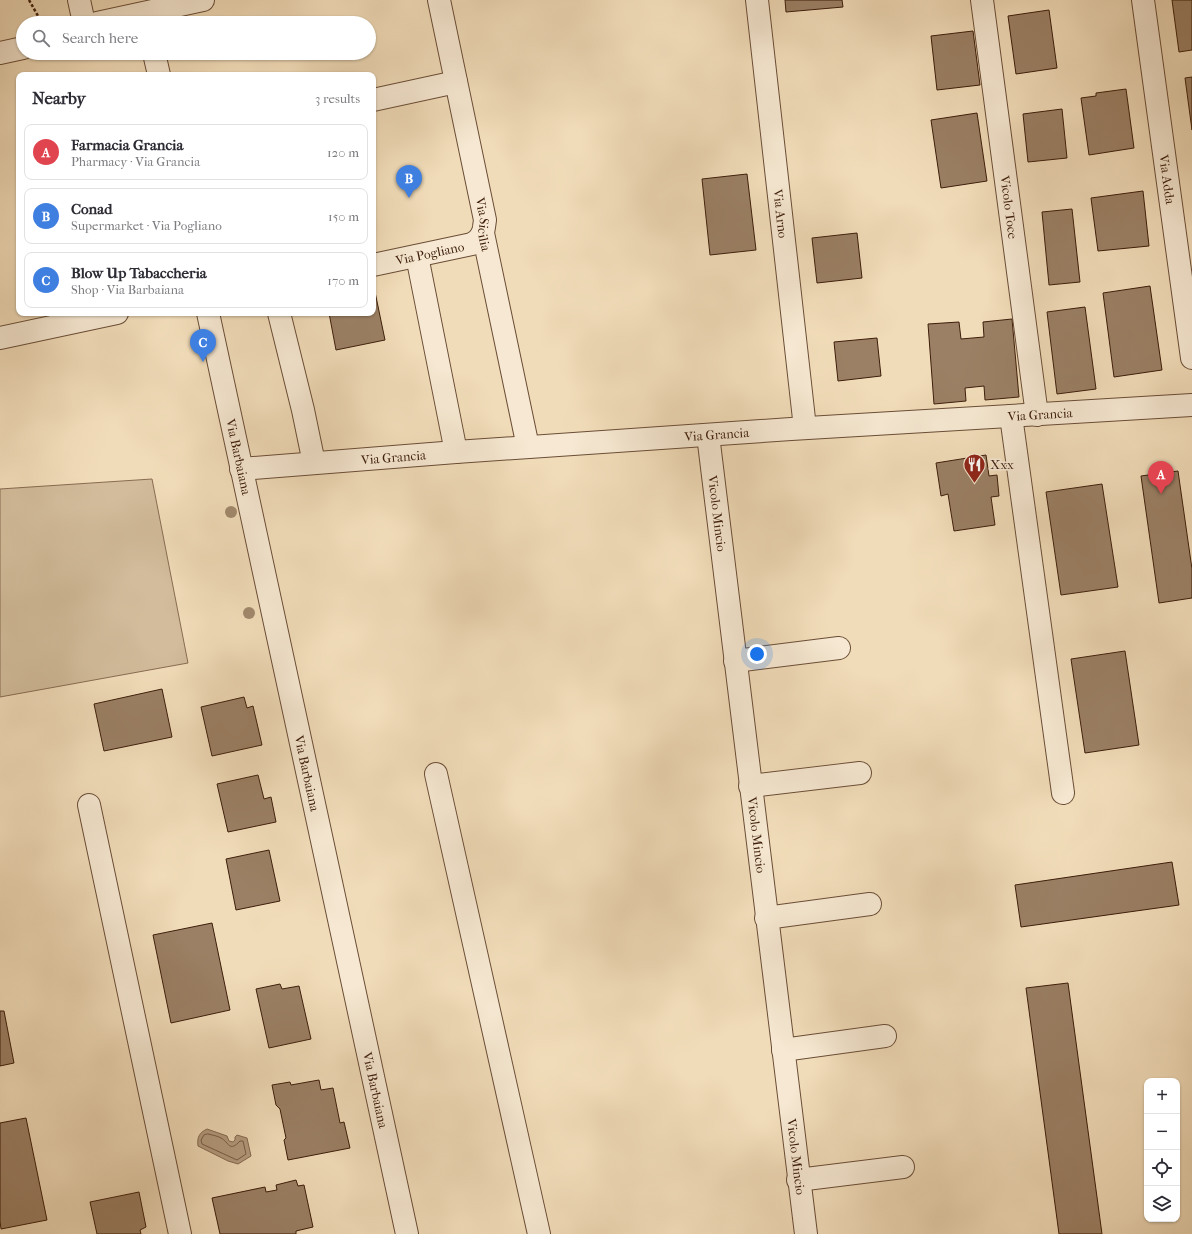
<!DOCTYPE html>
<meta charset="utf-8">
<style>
:root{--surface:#fff;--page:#f7f7f7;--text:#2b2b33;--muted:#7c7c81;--line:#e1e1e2;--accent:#0b8043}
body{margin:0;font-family:"IM FELL French Canon",serif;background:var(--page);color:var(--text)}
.controls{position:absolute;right:12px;bottom:12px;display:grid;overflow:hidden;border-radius:8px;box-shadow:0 1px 3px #0004}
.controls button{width:36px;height:36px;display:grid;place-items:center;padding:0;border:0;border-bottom:1px solid var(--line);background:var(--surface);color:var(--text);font:20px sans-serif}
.you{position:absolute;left:757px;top:654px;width:14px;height:14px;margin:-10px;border:3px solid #fff;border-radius:50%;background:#1a73e8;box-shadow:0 0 0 6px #1a73e833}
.badge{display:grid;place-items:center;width:26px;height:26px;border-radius:50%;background:var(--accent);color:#fff;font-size:13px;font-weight:700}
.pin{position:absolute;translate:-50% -33px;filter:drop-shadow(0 1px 2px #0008)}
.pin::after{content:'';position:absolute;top:21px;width:14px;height:12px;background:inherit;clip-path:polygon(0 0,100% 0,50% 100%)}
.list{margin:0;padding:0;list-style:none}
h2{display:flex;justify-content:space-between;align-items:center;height:52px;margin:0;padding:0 16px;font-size:17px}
h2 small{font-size:13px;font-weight:400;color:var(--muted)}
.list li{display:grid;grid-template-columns:26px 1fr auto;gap:12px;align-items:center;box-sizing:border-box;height:56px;margin:0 8px 8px;padding:0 8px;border:1px solid var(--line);border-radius:8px}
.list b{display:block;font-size:15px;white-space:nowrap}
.list p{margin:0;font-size:13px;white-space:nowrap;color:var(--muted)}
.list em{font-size:13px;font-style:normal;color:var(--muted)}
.icon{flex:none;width:22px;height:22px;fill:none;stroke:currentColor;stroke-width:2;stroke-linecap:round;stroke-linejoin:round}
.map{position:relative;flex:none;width:1192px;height:1234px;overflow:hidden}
.search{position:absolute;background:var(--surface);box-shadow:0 1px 3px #0004;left:16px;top:16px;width:360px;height:44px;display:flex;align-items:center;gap:10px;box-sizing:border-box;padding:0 14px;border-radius:22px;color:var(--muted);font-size:15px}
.panel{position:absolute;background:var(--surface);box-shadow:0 1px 3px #0004;left:16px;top:72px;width:360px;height:244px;border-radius:8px}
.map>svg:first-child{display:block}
.green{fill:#d2bc9b;stroke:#886c52}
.water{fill:#b49b7e;stroke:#846950}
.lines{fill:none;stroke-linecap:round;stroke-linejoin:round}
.shore{stroke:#785c44;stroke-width:1}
.building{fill:#9b8065;stroke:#3d1d0a}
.minor-casing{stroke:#6a4d36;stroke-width:24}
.path{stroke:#3d1d0a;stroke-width:2.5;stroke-dasharray:3 2;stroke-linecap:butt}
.minor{stroke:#f6e8d2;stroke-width:22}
.tree{fill:#a2896d}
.labels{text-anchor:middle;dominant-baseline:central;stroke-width:3;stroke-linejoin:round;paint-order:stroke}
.street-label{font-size:13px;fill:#3d1d0a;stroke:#f6e8d2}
.poi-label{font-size:13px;fill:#3d1d0a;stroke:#f6e8d2;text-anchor:start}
</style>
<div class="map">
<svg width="1192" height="1234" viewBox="0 0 1192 1234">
<rect width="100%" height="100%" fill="#f1dcb9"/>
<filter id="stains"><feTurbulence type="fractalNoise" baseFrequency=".005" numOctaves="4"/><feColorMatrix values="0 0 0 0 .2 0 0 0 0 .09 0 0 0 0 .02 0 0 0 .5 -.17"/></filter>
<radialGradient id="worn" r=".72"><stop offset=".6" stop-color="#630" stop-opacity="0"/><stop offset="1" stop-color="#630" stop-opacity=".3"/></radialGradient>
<!-- green -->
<path class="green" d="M152 479 188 663 0 697V489Z"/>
<!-- water -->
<path class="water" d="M207 1129 227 1136 229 1141 233 1142 235 1140V1137L237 1135 247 1138 251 1156 238 1164 228 1161 198 1146C197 1137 199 1133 207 1129Z"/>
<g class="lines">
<!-- shore -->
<path class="shore" d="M208 1134C212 1135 218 1136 221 1138 229 1142 229 1153 240 1141H243L246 1154 237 1160 202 1144 201 1140 204 1135Z"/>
</g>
<!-- building -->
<path class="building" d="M785 0H842L843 7 786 12Z
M1172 0H1192V50L1179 52Z
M1049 10 1057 68 1016 74 1008 16Z
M973 31 980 85 937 90 931 36Z
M1192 77V130L1185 78Z
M1126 89 1134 148 1089 155 1081 98 1096 96V93Z
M1062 109 1067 158 1028 162 1023 114Z
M977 113 987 181 941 188 931 120Z
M747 174 756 250 710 255 702 179Z
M1143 191 1149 246 1098 251 1091 198Z
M1072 209 1080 282 1049 285 1042 212Z
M857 233 862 278 817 283 812 238Z
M1150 286 1162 370 1114 377 1103 293Z
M375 292 385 340 336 350 329 313H373V293Z
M1085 307 1096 389 1057 394 1047 312Z
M1012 319 1019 397 985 400 984 386 965 388 966 401 934 404 928 324 959 322 961 339 984 337 983 322Z
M877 338 881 376 838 381 834 342Z
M986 455 989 476 997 475 999 496 991 497 995 525 954 531 948 494 941 496 936 463Z
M1178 471 1192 569V598L1159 603 1141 476Z
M1102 484 1118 587 1061 595 1046 492Z
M1125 651 1139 745 1085 753 1071 659Z
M162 689 172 737 104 751 94 704Z
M244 697 247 708 253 706 262 745 212 756 201 707Z
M258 775 264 799 271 797 276 822 228 832 217 784Z
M269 850 280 901 236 910 226 859Z
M1172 862 1179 905 1021 927 1015 885Z
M212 923 230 1010 171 1023 153 935Z
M1068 983 1102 1234H1059L1026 988Z
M280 984 282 989 299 986 311 1039 269 1048 256 989Z
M0 1011H4L14 1063 0 1066Z
M319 1080 321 1090 333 1088 340 1123 344 1122 350 1148 288 1160 284 1140 286 1138 280 1109 276 1105 272 1085 290 1082 291 1085Z
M26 1118 47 1220 1 1229 0 1221V1123Z
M296 1180 298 1186 304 1185 313 1227 296 1231V1234H220L212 1198 265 1187 266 1192 277 1190 276 1185Z
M139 1192 146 1227 140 1230 141 1234H97L90 1202Z"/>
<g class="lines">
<defs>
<g id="minor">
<path d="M79 0 84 23"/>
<path id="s1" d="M439 0 485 220 484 227 483 233 528 447"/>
<path id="s2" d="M757 0 805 428"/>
<path id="s3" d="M982 0 1037 415"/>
<path id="s4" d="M1143 0 1192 358"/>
<path d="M97 23 203 0"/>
<path d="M0 53 23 48"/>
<path d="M154 53 159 75"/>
<path d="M373 100 456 82"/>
<path d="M417 256 456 452"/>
<path id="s5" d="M373 265 472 244 478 240 483 233"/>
<path id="s6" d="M208 313 407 1234"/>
<path d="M279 313 303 410 314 463"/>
<path d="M0 338 117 313"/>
<path d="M1011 416 1063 793"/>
<path id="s7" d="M708 435 806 1234"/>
<path id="s8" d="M241 469 456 452 791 429 1192 405"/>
<path d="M735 661 839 648"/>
<path d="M436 774 539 1234"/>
<path d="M750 786 860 773"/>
<path d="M89 805 180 1234"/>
<path d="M766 918 870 904"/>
<path d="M783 1050 885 1036"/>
<path d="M798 1180 903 1167"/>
</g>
</defs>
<!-- minor casing -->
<use href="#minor" class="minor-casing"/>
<!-- path -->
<path class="path" d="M29 0 42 23"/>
<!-- minor -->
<use href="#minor" class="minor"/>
</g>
<!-- trees -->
<g class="tree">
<circle cx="231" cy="512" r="6"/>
<circle cx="249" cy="613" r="6"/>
</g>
<!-- icons -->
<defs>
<symbol id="restaurant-pin" viewBox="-11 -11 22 30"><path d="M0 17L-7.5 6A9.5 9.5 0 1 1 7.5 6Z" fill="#8f2418" stroke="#f6e8d2"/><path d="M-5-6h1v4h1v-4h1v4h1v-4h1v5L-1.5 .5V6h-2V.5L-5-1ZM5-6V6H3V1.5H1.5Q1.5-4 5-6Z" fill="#fff"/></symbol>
</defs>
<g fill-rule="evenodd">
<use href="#restaurant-pin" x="962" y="452" width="25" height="34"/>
</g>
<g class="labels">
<!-- street labels -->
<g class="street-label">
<text stroke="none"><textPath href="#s4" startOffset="181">Via Adda</textPath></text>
<text stroke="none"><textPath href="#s3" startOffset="209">Vicolo Toce</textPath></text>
<text stroke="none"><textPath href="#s2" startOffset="215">Via Arno</textPath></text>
<text stroke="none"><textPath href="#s1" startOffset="229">Via Sicilia</textPath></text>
<text stroke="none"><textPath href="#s5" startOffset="58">Via Pogliano</textPath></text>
<text stroke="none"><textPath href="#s8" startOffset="801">Via Grancia</textPath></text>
<text stroke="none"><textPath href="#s8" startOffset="477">Via Grancia</textPath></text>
<text stroke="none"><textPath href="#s6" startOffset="147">Via Barbaiana</textPath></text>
<text stroke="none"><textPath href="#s8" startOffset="153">Via Grancia</textPath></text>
<text stroke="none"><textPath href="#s7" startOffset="79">Vicolo Mincio</textPath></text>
<text stroke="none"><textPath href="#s6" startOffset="471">Via Barbaiana</textPath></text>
<text stroke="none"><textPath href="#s7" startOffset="403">Vicolo Mincio</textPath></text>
<text stroke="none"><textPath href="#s6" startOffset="795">Via Barbaiana</textPath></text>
<text stroke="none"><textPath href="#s7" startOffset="727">Vicolo Mincio</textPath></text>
</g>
<!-- poi labels -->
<g class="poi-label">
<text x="990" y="464">Xxx</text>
</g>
</g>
<rect width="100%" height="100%" filter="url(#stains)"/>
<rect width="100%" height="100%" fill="url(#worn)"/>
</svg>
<div class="controls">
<button>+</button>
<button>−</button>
<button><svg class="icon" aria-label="locate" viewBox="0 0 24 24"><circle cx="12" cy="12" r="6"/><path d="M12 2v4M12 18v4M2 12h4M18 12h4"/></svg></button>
<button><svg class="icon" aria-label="layers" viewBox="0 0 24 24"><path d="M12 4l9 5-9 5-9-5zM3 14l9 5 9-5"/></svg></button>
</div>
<div class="you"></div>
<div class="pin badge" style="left:1161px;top:494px;background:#e0444e">A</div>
<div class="pin badge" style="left:409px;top:198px;background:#3f7fe0">B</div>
<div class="pin badge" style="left:203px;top:362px;background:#3f7fe0">C</div>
<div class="search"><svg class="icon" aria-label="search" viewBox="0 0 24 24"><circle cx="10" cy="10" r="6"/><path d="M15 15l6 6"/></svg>Search here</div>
<section class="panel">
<h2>Nearby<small>3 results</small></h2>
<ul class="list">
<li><span class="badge" style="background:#e0444e">A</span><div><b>Farmacia Grancia</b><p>Pharmacy · Via Grancia</p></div><em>120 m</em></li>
<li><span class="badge" style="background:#3f7fe0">B</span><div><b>Conad</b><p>Supermarket · Via Pogliano</p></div><em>150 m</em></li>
<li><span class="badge" style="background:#3f7fe0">C</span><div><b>Blow Up Tabaccheria</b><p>Shop · Via Barbaiana</p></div><em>170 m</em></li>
</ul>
</section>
</div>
